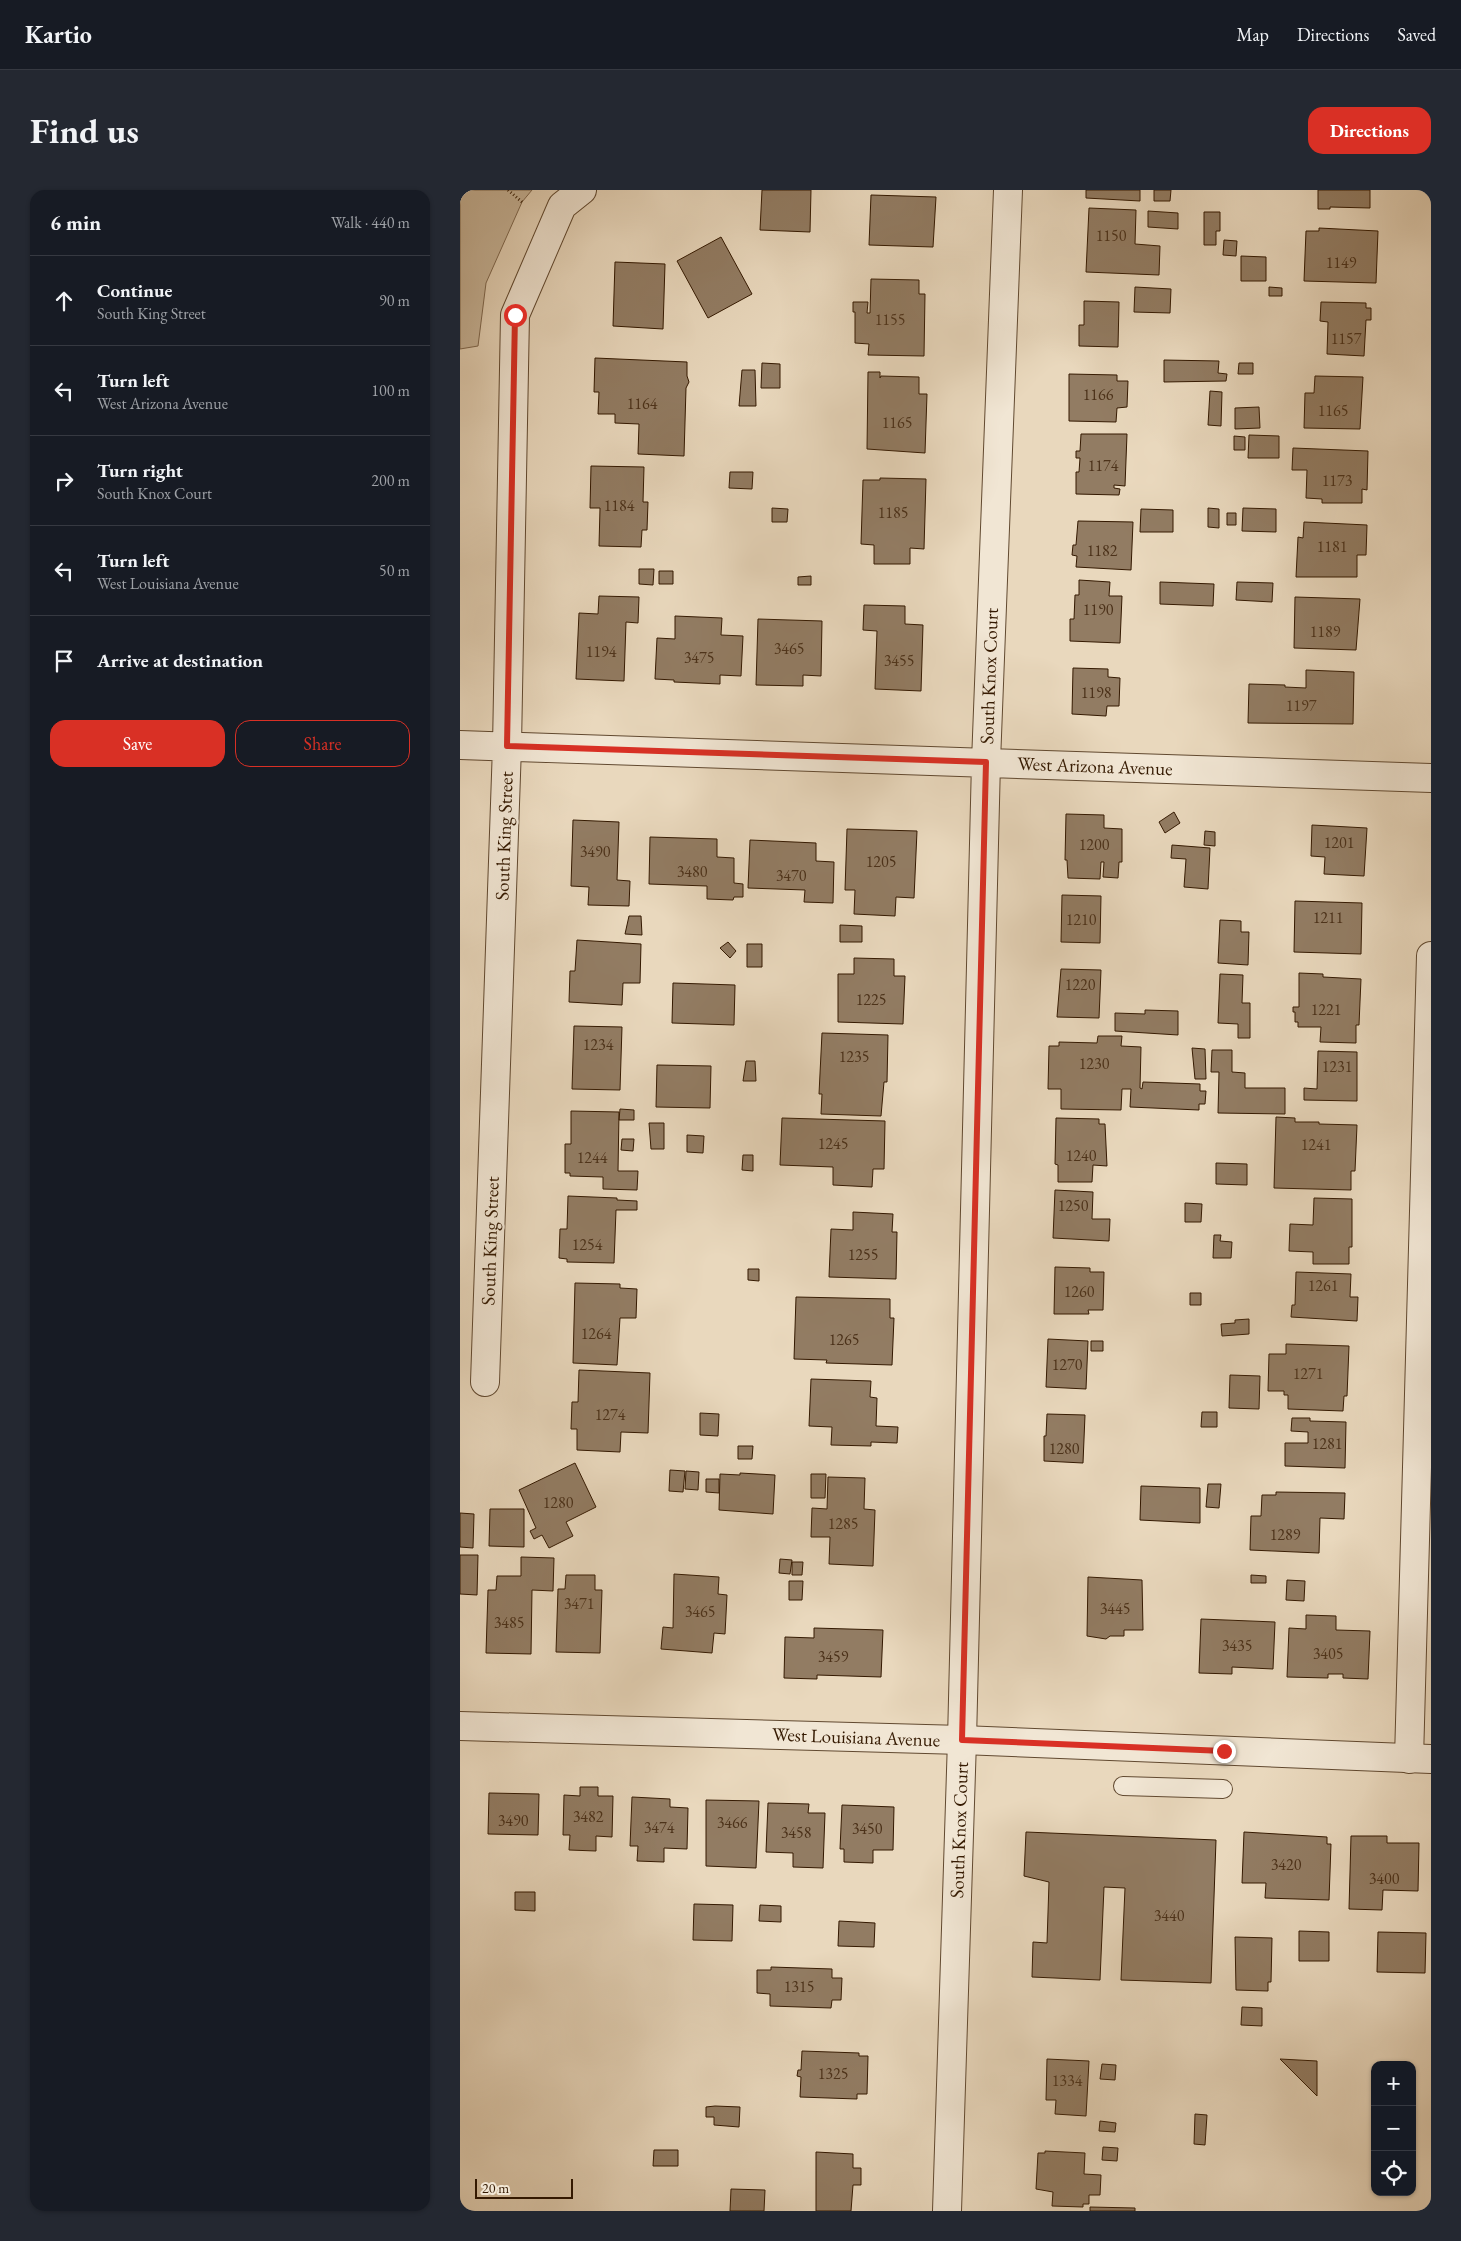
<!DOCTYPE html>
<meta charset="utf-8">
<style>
:root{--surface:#171b24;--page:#242831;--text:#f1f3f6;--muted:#9ea1a6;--line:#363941;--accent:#d93025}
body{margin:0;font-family:"EB Garamond",serif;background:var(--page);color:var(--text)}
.controls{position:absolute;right:15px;bottom:15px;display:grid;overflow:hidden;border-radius:10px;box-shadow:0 1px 4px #0004}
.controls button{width:45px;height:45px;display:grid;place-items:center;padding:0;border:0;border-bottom:1px solid var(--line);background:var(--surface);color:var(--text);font:25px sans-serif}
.scale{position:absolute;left:15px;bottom:12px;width:98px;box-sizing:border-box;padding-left:5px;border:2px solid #341901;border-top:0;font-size:14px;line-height:18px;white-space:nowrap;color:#341901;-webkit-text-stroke:4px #f1e6d4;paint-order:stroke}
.stop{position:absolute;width:15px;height:15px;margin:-11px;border:4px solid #d93025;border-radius:50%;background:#fff}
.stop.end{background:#d93025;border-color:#fff;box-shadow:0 1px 5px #0008}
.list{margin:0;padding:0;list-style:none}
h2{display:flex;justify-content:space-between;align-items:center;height:65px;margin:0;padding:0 20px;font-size:21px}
h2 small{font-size:16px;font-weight:400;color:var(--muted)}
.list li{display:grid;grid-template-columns:32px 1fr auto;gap:15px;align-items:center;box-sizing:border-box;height:90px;padding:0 20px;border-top:1px solid var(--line)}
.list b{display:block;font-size:19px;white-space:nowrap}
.list p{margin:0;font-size:16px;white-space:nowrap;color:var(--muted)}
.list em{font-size:16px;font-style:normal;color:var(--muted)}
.actions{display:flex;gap:10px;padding:15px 20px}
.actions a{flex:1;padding:11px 0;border:1px solid var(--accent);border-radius:15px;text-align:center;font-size:18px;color:var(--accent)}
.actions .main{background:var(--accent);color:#fff}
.icon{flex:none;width:28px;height:28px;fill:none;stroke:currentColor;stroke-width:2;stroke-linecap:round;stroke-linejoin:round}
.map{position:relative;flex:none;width:971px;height:2021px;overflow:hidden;border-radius:15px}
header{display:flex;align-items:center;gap:30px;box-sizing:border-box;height:70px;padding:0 25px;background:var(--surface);border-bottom:1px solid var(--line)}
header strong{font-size:24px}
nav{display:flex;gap:28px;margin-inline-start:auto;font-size:18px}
.intro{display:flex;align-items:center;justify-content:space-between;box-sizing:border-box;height:120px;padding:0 30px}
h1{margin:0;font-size:35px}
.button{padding:12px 22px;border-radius:15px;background:var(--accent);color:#fff;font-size:18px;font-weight:700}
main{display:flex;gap:30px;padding:0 30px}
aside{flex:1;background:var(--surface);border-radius:15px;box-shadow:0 1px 4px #0004}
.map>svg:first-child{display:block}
.green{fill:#cab89d;stroke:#7f684f}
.building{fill:#927c63;stroke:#341901}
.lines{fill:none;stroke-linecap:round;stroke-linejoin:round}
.service-casing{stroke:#614930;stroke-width:20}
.minor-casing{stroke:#614930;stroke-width:30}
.tertiary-casing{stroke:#614930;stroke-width:30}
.path{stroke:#341901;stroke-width:3;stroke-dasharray:1 2.5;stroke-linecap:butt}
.service{stroke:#f1e6d4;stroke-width:18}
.minor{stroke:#f1e6d4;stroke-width:28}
.tertiary{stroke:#f1e6d4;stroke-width:28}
.route{stroke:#d93025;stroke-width:6}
.labels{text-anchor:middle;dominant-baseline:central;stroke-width:4.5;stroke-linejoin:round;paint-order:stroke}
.number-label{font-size:16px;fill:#4c321a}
.street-label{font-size:19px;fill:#341901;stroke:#f1e6d4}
</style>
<header>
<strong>Kartio</strong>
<nav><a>Map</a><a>Directions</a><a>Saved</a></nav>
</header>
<div class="intro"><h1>Find us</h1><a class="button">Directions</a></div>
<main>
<aside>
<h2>6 min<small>Walk · 440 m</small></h2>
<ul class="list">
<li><svg class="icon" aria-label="ahead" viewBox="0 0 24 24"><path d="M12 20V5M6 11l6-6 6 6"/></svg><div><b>Continue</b><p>South King Street</p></div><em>90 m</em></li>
<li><svg class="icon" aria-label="left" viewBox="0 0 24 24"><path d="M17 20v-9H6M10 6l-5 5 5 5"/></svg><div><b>Turn left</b><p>West Arizona Avenue</p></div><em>100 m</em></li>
<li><svg class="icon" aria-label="right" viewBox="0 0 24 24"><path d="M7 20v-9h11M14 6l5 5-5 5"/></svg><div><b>Turn right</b><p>South Knox Court</p></div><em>200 m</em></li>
<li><svg class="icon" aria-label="left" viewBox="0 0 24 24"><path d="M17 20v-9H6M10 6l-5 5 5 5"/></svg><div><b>Turn left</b><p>West Louisiana Avenue</p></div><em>50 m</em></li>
<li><svg class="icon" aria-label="arrive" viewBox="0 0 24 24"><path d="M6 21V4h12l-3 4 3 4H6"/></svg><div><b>Arrive at destination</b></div></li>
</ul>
<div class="actions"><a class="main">Save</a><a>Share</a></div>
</aside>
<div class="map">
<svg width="971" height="2021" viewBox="0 0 971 2021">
<rect width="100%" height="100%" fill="#e9d8bd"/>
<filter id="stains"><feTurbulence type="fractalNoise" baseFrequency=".004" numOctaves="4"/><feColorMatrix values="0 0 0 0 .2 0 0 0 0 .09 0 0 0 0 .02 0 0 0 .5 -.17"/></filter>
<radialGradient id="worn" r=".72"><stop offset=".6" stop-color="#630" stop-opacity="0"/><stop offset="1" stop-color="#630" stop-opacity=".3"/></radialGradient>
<!-- green -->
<path class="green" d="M0 0H72L62 12 26 93 18 156 0 159Z"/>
<!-- building -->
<path class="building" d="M302 0H351L350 42 300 40Z
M626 0H680V11L626 8Z
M694 0H711L710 11H694Z
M858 0H910V18L870 17V19H858Z
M411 5 476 7 473 57 409 55Z
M629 18 676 20 675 54 700 56 699 85 626 82Z
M688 21 718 23V39L688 37Z
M744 22H760V41H756V55H744Z
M859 38 918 41 916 93 844 91 846 41H859Z
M261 47 292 104 248 128 217 71Z
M764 50 777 51 776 66 763 65Z
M781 66 806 67V91H781Z
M155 72 205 74 203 139 153 136Z
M411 89 459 90V104H465L464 166 408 165 409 154 395 153V122H393V112H408L407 123H410Z
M675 97 711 99 710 123 674 122Z
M809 97 822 98V106H809Z
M624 111 659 112 658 157 619 156V135H624Z
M861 112 906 113V118H911V130H906L904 166 867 164 868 132 860 131Z
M135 168 227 172V186L229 192 226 198 224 266 178 264 179 234 155 233V224H138L139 202H134Z
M704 170 759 171 758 183 767 184 766 191 704 192Z
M302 173 320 174V198H301Z
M779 173H793V184H778Z
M282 180H295L296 216H279Z
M408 182H420V188L421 186 459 187V204H467L465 263 407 259Z
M609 184 657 185V191H668L667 217 657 218 656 232 609 231Z
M855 186 903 187 900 239 844 238 845 203H854Z
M750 201 762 202 761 236 748 235Z
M799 217 800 238 775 239V218Z
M621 244H667L665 296 654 295V298L660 299 659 305 616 304V282H619L620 268H616V261H620Z
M789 245 819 246V268H788Z
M774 246 785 247V260H774Z
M833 258 908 261 907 300 902 299V313H862V309L846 308 847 280H832Z
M131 276 184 277 183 312H188L187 340H182L181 357 139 356 140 318H130Z
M270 282H293L292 299 269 298Z
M420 288 466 289 464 359 450 358V374H414V355L401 354 403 290H420Z
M312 318 328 319 327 332H312Z
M748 318 759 319V338L748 337Z
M783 318 816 319V342L782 341Z
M681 319 713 320V342H680Z
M767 323H776V335H767Z
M618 331 673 332 671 380 616 377 617 366 612 365 613 355H616Z
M844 332 907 335 906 365H897V387H836L838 347 843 348Z
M179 379H194L193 395 179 394Z
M199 381H213V394H199Z
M351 386V395H338V387Z
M619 390 650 392 649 406H662L660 453 610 451V429H614L615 405H619Z
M700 392 754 394 753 416 700 414Z
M777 392 813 393 812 412 776 410Z
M139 406 179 407 178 433 166 432 164 491 116 489 119 423 138 424Z
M835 407 900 409 896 460 834 458Z
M404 415 445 416V434L463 435 461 501 415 499 417 441 403 440Z
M215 426 262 428 261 445 283 446 281 486 260 485V494L214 492V490L195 489 197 448 215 449Z
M298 429 362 431 361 486 343 485V496L296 495Z
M613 478 648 479V487L660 488 659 516H647L646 526 612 524Z
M846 480 894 482 893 534 788 533 789 494 825 495V497L846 498Z
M714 622 720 633 705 643 699 632Z
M606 624 644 625V638L662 639V672H659L658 688 643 687 644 672H641L640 689 608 688 607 670H605Z
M113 630 159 632 157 690 170 691 169 716 128 715 129 697 111 696Z
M852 635 907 638 904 686 864 684 865 667 851 666Z
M387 639 457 641 454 708 436 707 435 726 394 724 395 700H385Z
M745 641 755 642V656L744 655Z
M190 647 257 649V667L274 668V693L283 694V707H274L273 710 247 709V696L189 694Z
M290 650 356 653V671L374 672 373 713 344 712 345 700 288 698Z
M712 655 750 658 748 699 724 697 726 669 711 668Z
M602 705 641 706 640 753 601 752Z
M835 711 902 713 901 764 834 762Z
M169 726H181L182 745 165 744Z
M760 730 781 731V742H789L788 775 758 773Z
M380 735 402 736V752H380Z
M117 750 181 754 180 793H163L162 815 109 812 110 781H115Z
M268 752 276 761 270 768 260 758Z
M287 754H302V777H287Z
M394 768 434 769V786H445L443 834 378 832V784H394Z
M601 779 641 780 639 828 597 827Z
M839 783 863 784V787L901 789 899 835H896V853L860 852 861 837H838V832H835V822H833V817H839Z
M760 784 783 785 782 813H790V848H778V834L758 833Z
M213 793 275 795 274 835 212 833Z
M685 820 718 821V845L655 841V823L685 824Z
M114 836 162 837 160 900 112 899Z
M362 843 428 845 427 892H424L421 926 361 924 362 904H359Z
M638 846H662L661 856 681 857 680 898 682 899 683 892 740 894V901H746L745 914H739V920L670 917 671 899H662L661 920 601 919V899H588L589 856H599V852L637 853Z
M732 858 745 859 746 889H735Z
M752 860H772V882L785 883V898H825V924L758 923 759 882H751Z
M858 861 897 862V911L844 910V898L857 899Z
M286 871H295L296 891H283Z
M197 875 251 876 250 918 196 917Z
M160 919 174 920V930H159Z
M111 921 159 922 158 981H178L177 1000 143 999V987L110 986V983H105V954H111Z
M816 927 835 928V932H859V934L897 935 895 981H891V1000L814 998Z
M322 928 425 931 424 979H413L412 997 373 995V977L320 975Z
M596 928 639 929V934H645L647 976 633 975 632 992H598V975L595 974Z
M189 933H204V959H191Z
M227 945 244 946 243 963 227 962Z
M162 949H174L173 961 161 960Z
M283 965H293V981L282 980Z
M756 973 787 974V995L756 994Z
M595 1000 633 1002 632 1029H650L649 1051 593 1048Z
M108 1006 157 1008V1010L177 1011V1020H156L154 1073 107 1072V1069L99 1068 100 1039H107Z
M854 1008 892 1009V1057H889V1074H853V1062L829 1061 830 1034 853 1035Z
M725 1013 742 1014 741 1032H725Z
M393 1022 433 1024 432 1042H437L436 1089 369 1087 371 1039 393 1040Z
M754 1045H761L760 1051 772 1052 771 1068H753Z
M595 1077 630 1078V1082H644L643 1120H628L629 1124H594Z
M288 1079H299V1091L288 1090Z
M836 1082 891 1084 890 1107H898L897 1131 831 1127 832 1115H835Z
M115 1093 160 1094V1098L177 1099 176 1128H160L157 1175 113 1173Z
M730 1103H741V1115H730Z
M336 1107 430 1109V1128H434L432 1175 366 1173 367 1170 334 1169Z
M789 1129V1144L762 1146 761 1134 775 1133V1130Z
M588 1149 628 1151 626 1199 586 1197Z
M631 1151H643V1161H631Z
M826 1154 889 1156 887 1206H884L883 1221 828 1219V1205H824V1201H808L809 1164H826Z
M119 1180 190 1183 188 1243 161 1242 160 1262 117 1260V1239H111L112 1212H118Z
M770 1185 800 1186 799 1219 769 1218Z
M351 1189 411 1191 410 1207 417 1208 416 1236 438 1237 437 1253 411 1252V1256L371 1255 372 1237 349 1236Z
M742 1222H757V1237H741Z
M240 1223 259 1224 258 1246 240 1245Z
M587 1224 625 1225 623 1273 584 1271V1246H586Z
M832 1228H850V1231L886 1232 885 1278 825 1276V1253H848V1242L831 1241Z
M278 1256H293L292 1269H278Z
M115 1273 136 1317 106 1332 113 1346 89 1358 82 1345 74 1349 70 1341 76 1338 59 1300Z
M210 1280 225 1281 223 1302 209 1301Z
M226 1281 239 1282 238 1300 225 1299Z
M280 1283 315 1285 313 1324 259 1320 260 1284 280 1285Z
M351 1284H366L365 1308H351Z
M368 1287 405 1288 404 1319 415 1320 413 1376 369 1374 370 1347H351L352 1318 367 1319Z
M246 1289H259V1303L246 1302Z
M748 1294H761L759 1318 746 1317Z
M681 1296 740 1298V1333L680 1330Z
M816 1302 885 1303 884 1329 860 1328 859 1363 790 1360 791 1326H801L802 1305H816Z
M30 1319H64V1357L29 1356Z
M0 1323 14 1324 13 1358 0 1357Z
M0 1365H18L17 1405 0 1404Z
M61 1367 94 1368 93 1401 72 1400 71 1464 26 1463 28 1400H36L37 1386H61Z
M320 1369 332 1370 330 1384 319 1383Z
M332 1372H343L342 1385H332Z
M214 1384 259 1387 258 1404 267 1405 265 1444 254 1443 252 1463 201 1459 203 1437 213 1438Z
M106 1385H135V1400H142L140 1463 96 1462 98 1399H105Z
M791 1385 806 1386V1393H791Z
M628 1387 682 1390 683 1440H664V1446H650L646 1449 627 1446Z
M827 1390 845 1391 844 1411 826 1410Z
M329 1391H343L342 1410H329Z
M846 1425 876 1426V1440L910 1441 908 1489 883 1488V1484H868V1488L827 1487 829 1438 846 1439Z
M741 1429 815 1432 813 1479 772 1477V1484L739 1483Z
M354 1438 423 1440 421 1487 357 1485V1489L324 1488 325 1447 354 1448Z
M120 1597H138V1606H153L152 1647 136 1646V1661L109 1660 110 1645H103L104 1605 120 1606Z
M29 1603 79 1604 78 1645 28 1644Z
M172 1607 210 1609V1617L228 1618 227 1659 204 1658V1672L177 1671 178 1656H170Z
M246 1610 299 1611 296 1678 246 1676Z
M308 1613 349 1614 348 1623H365L363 1678 333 1677V1663L306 1662Z
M382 1615 434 1617 433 1660H413V1673L384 1672V1659H380Z
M566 1642 756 1650 751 1793 661 1790 665 1698 644 1697 640 1790 572 1787 573 1752 587 1753 589 1692 564 1686Z
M784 1642 867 1647V1654H871L869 1710 805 1708 806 1693H782Z
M891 1646H927V1653H959L958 1701 923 1700 922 1720 889 1719Z
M55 1702H75V1721L55 1720Z
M234 1714 273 1715 272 1751 233 1750Z
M300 1715 321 1716V1732L299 1731Z
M379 1731 415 1733 414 1757 378 1756Z
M839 1741 869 1742V1771H839Z
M918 1742 966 1743 965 1783 917 1782Z
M775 1747 812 1748 811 1792H808V1801L776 1800Z
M311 1777 372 1779V1788H382L381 1810H372L371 1818 310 1816V1804L297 1803V1780H311Z
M782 1817 802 1818V1836L781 1835Z
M342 1861 399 1863V1866H408L407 1904H397V1909L340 1907 341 1887 337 1886 338 1880H341Z
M587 1869 629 1871 626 1926 595 1924 596 1910H586Z
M820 1869 857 1871V1906Z
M642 1874 656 1875 655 1890 640 1889Z
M255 1916 280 1917 279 1937 254 1935V1927H246V1917Z
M735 1924 747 1925 745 1955 734 1954Z
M640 1931 656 1933 655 1942 639 1941Z
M643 1957 658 1958 657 1971 642 1970Z
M194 1960H218V1976H193Z
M585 1961 625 1963 624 1984 641 1985 640 2005H629V2014H623V2017L592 2016 593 2002 576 1999 578 1963H585Z
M356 1962 393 1964V1978H401V1995H393L391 2021H356Z
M271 1999 305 2000 304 2021H270Z
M630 2017 675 2018V2021H630Z"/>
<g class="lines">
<defs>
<path id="service" d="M663 1596 763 1599"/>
<path id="minor" d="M0 555 971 588
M25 1192 47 556 55 125 102 16 122 0
M949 1569 971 766
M487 2021 502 1550 526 572 548 0"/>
<path id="tertiary" d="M0 1536 502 1550 971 1569"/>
</defs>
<!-- service casing -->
<use href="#service" class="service-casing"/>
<!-- minor casing -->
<use href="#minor" class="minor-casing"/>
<!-- tertiary casing -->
<use href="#tertiary" class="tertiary-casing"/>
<!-- path -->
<path class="path" d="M48 0 62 12"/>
<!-- service -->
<use href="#service" class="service"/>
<!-- minor -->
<use href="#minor" class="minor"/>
<!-- tertiary -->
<use href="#tertiary" class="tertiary"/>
</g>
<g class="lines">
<!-- route -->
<path class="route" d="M55 125 47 556 526 572 502 1550 764 1561"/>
</g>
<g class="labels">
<!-- number labels -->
<g class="number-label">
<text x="651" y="45">1150</text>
<text x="881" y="72">1149</text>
<text x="430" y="129">1155</text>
<text x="886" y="148">1157</text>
<text x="638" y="204">1166</text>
<text x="182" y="213">1164</text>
<text x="873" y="220">1165</text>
<text x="437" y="232">1165</text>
<text x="643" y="275">1174</text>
<text x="877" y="290">1173</text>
<text x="159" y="315">1184</text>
<text x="433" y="322">1185</text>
<text x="872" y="356">1181</text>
<text x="642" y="360">1182</text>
<text x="638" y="419">1190</text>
<text x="865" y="441">1189</text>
<text x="329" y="458">3465</text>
<text x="141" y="461">1194</text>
<text x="239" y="467">3475</text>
<text x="439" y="470">3455</text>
<text x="636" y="502">1198</text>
<text x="841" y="515">1197</text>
<text x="879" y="652">1201</text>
<text x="634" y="654">1200</text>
<text x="135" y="661">3490</text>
<text x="421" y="671">1205</text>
<text x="232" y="681">3480</text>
<text x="331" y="685">3470</text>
<text x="868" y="727">1211</text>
<text x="621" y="729">1210</text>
<text x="620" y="794">1220</text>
<text x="411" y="809">1225</text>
<text x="866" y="819">1221</text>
<text x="138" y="854">1234</text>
<text x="394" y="866">1235</text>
<text x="634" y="873">1230</text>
<text x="877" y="876">1231</text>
<text x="373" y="953">1245</text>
<text x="856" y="954">1241</text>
<text x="621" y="965">1240</text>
<text x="132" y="967">1244</text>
<text x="613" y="1015">1250</text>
<text x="127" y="1054">1254</text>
<text x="403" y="1064">1255</text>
<text x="863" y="1095">1261</text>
<text x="619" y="1101">1260</text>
<text x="136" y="1143">1264</text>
<text x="384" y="1149">1265</text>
<text x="607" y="1174">1270</text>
<text x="848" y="1183">1271</text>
<text x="150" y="1224">1274</text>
<text x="867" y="1253">1281</text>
<text x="604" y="1258">1280</text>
<text x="98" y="1312">1280</text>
<text x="383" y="1333">1285</text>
<text x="825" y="1344">1289</text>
<text x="119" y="1413">3471</text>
<text x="655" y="1418">3445</text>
<text x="240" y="1421">3465</text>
<text x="49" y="1432">3485</text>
<text x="777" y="1455">3435</text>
<text x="868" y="1463">3405</text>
<text x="373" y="1466">3459</text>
<text x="128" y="1626">3482</text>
<text x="53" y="1630">3490</text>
<text x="272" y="1632">3466</text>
<text x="199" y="1637">3474</text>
<text x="407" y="1638">3450</text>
<text x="336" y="1642">3458</text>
<text x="826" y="1674">3420</text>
<text x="924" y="1688">3400</text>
<text x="709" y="1725">3440</text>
<text x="339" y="1796">1315</text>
<text x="373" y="1883">1325</text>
<text x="607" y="1890">1334</text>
</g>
<!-- street labels -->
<g class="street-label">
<text transform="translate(529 486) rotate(-88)">South Knox Court</text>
<text transform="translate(635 576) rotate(2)">West Arizona Avenue</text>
<text transform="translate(44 646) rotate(-88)">South King Street</text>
<text transform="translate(30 1051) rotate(-88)">South King Street</text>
<text transform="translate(396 1547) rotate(2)">West Louisiana Avenue</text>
<text transform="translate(499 1640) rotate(-88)">South Knox Court</text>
</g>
</g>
<rect width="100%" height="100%" filter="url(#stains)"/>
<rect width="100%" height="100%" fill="url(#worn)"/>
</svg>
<div class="controls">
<button>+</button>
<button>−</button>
<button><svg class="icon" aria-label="locate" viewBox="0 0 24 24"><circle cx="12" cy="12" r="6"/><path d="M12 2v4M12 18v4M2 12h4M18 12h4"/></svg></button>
</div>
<div class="scale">20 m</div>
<div class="stop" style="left:55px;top:125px"></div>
<div class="stop end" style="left:764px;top:1561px"></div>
</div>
</main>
